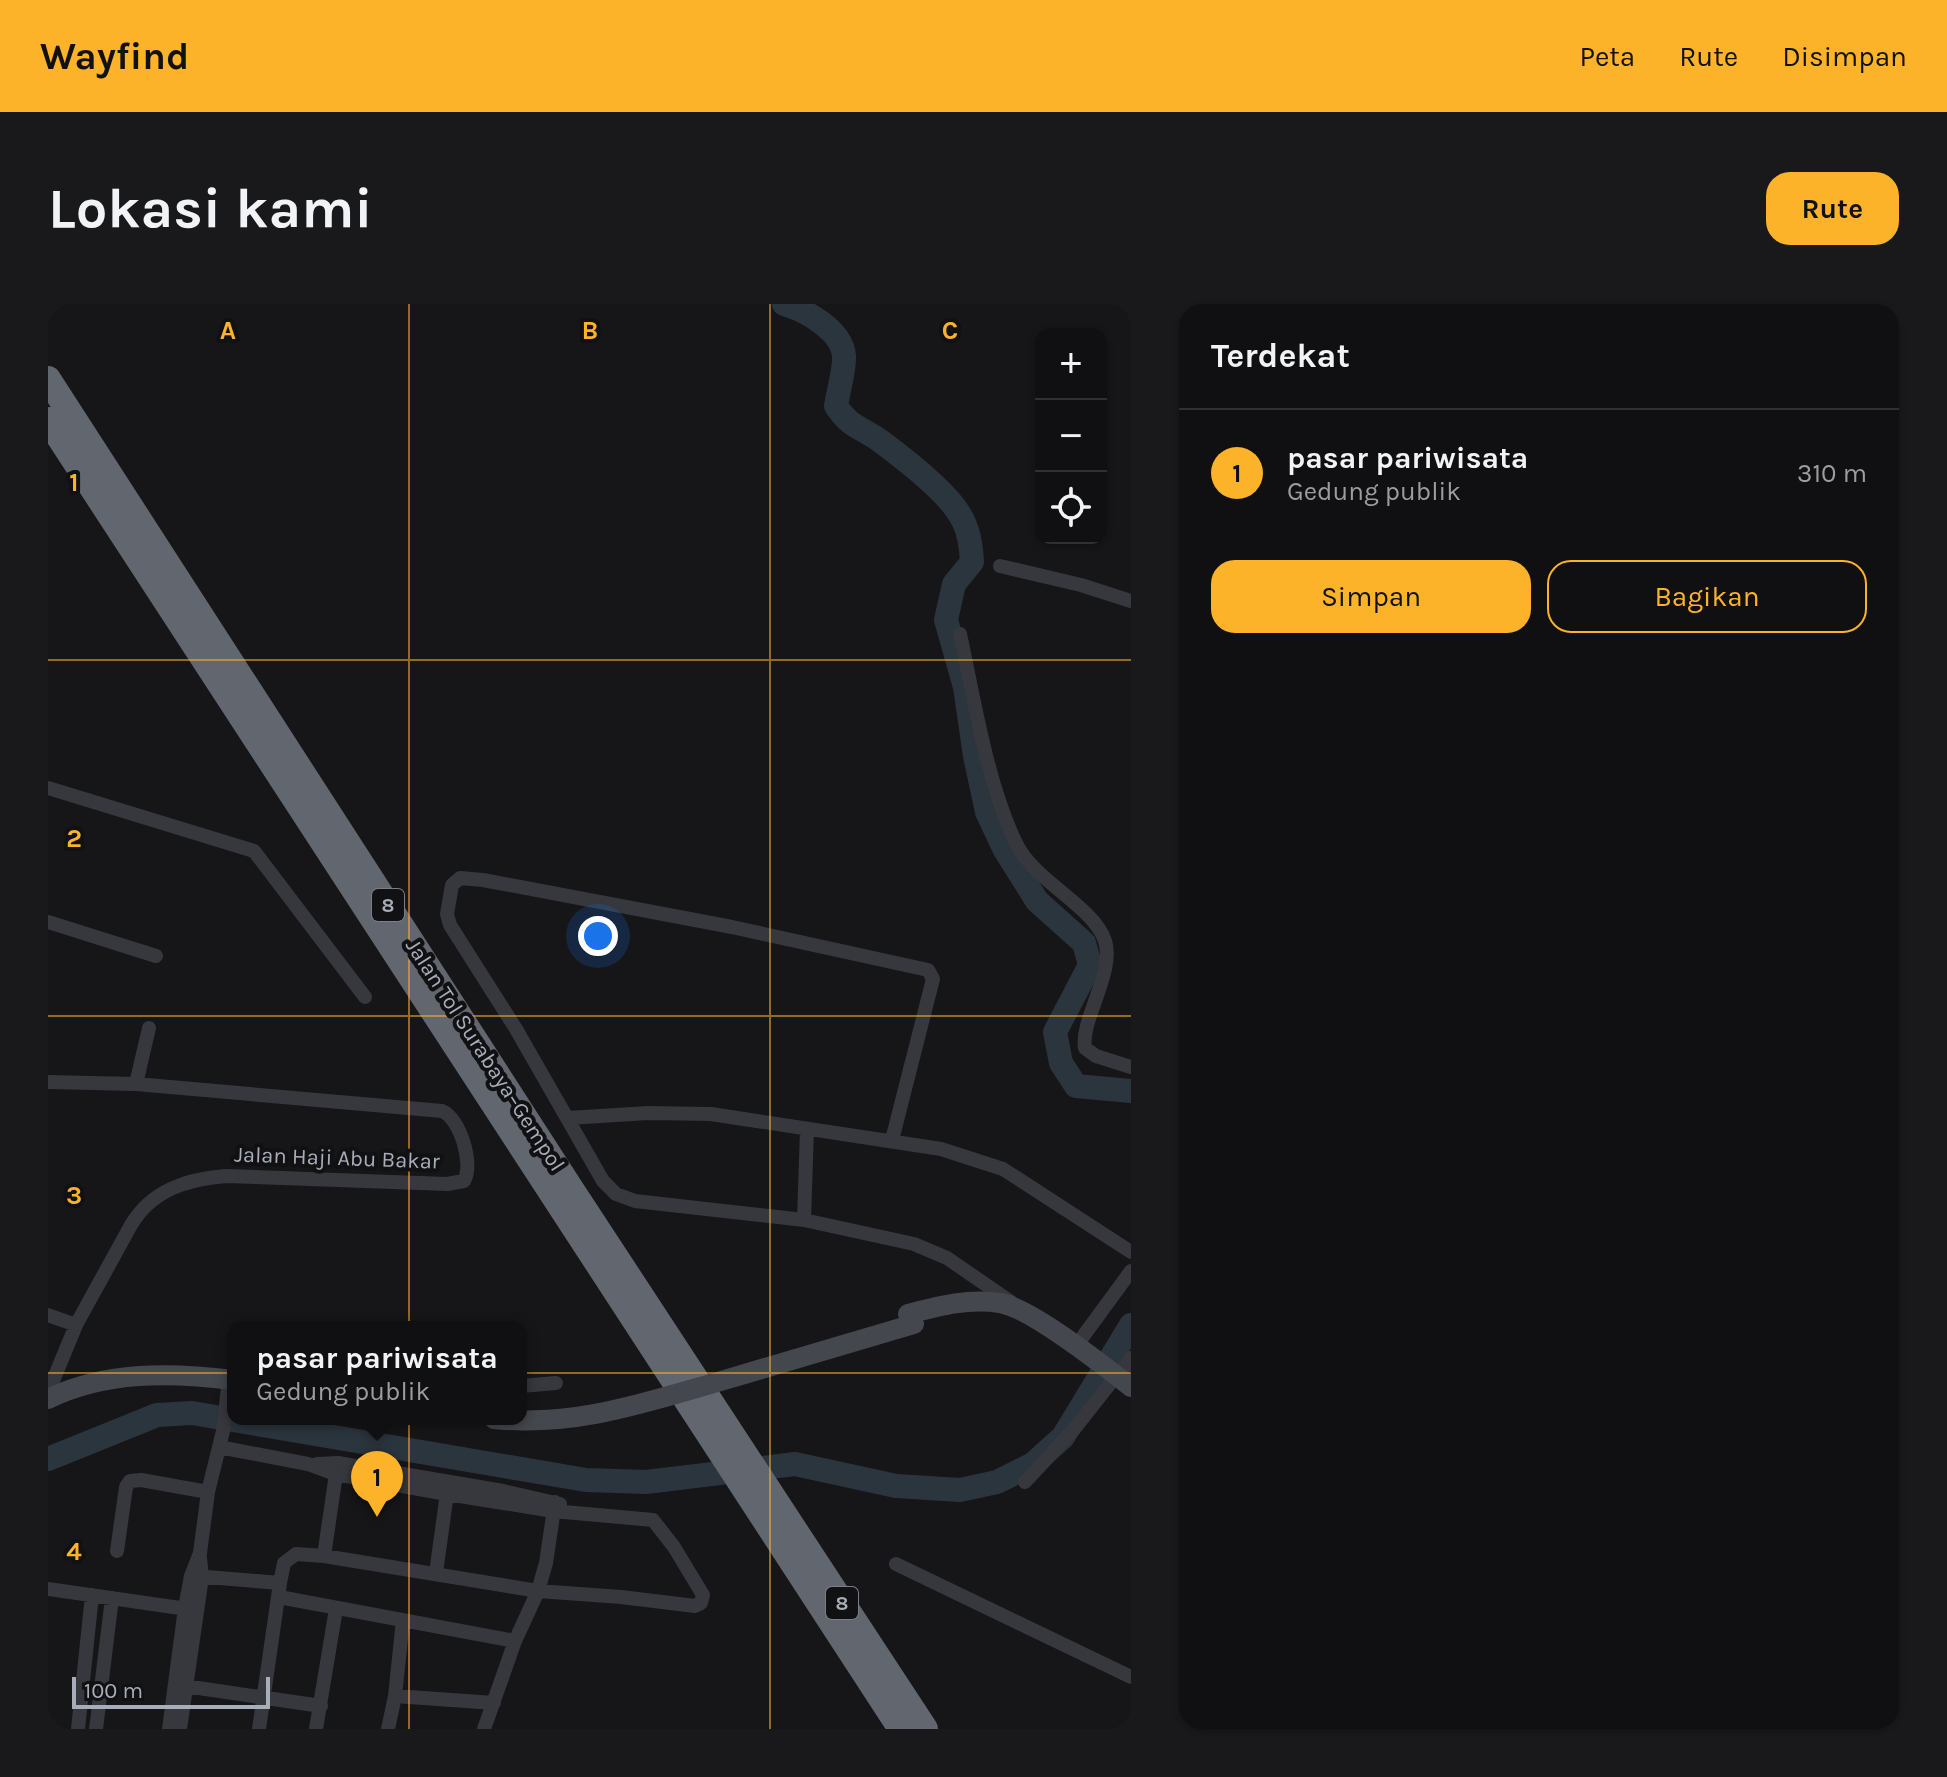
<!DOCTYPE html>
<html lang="id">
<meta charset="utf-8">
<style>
:root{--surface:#101012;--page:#19191b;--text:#f1f3f6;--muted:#9c9d9f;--line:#303032;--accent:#fcb229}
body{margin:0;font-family:Karla,sans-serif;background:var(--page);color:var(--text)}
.controls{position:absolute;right:24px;top:24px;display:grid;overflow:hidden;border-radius:16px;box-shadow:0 2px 6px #0004}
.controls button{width:72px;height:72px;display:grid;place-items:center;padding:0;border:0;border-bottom:2px solid var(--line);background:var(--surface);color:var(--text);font:40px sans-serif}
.scale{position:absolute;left:24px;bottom:20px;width:198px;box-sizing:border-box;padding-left:8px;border:4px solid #a7adb9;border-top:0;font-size:22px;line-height:28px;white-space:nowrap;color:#a7adb9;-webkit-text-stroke:6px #111113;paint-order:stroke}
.you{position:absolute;left:550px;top:632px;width:28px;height:28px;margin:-20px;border:6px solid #fff;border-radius:50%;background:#1a73e8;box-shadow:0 0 0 12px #1a73e833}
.badge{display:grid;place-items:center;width:52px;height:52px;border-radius:50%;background:var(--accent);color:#111;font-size:26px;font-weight:700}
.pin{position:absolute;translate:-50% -66px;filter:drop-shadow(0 2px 4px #0008)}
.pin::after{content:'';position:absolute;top:42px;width:28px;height:24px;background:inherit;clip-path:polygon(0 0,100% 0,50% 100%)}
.popup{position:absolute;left:179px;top:1017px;width:300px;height:104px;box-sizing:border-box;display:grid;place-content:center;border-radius:16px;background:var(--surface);filter:drop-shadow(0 2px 6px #0005);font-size:26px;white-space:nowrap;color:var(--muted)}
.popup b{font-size:30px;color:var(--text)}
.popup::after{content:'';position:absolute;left:50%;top:100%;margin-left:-16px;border:16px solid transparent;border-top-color:var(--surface)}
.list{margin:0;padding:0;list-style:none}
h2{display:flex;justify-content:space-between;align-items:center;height:104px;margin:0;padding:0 32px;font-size:34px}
h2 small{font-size:26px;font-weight:400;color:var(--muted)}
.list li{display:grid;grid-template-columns:52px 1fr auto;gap:24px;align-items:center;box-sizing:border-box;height:128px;padding:0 32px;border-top:2px solid var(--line)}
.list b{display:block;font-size:30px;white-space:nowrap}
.list p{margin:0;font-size:26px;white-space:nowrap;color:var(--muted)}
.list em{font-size:26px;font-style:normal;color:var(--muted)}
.actions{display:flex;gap:16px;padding:24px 32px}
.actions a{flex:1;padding:18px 0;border:2px solid var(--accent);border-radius:24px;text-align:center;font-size:28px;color:var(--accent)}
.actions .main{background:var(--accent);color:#111}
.icon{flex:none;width:44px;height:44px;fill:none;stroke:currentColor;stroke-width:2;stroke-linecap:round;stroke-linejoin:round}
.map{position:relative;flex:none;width:1083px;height:1425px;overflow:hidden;border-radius:24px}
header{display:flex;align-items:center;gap:48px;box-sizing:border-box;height:112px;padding:0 40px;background:var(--accent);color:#111}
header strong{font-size:38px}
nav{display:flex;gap:44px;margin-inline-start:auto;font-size:28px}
.intro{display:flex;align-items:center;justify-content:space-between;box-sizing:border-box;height:192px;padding:0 48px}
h1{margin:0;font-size:56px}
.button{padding:20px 36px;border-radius:24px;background:var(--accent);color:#111;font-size:28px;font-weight:700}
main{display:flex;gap:48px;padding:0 48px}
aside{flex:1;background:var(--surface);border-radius:24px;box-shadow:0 2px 6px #0004}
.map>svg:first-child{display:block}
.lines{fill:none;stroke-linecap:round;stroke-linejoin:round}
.river{stroke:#2b353d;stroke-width:24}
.street{stroke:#36383d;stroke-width:14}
.secondary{stroke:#44474d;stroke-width:20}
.highway{stroke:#62666e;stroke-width:26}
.secondary-bridge{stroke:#44474d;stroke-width:20}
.grid{fill:none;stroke:#fcb229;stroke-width:2;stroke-opacity:0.55}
.labels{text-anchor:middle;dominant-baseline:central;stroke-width:8;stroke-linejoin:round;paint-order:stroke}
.shield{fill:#111113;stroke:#7a7e87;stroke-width:2}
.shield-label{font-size:20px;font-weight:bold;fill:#a7adb9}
.street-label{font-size:22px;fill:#a7adb9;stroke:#111113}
.grid-label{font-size:26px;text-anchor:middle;font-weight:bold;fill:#fcb229;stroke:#111113;stroke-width:8;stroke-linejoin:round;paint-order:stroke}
</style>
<header>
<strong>Wayfind</strong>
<nav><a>Peta</a><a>Rute</a><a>Disimpan</a></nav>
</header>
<div class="intro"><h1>Lokasi kami</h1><a class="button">Rute</a></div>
<main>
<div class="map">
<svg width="1083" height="1425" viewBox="0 0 1083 1425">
<rect width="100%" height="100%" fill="#161618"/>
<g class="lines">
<!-- river -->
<path class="river" d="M736 0C757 6 794 26 796 52 797 65 790 88 788 102 803 124 811 122 831 136 854 153 898 187 912 211 921 226 923 241 924 258L906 280 898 316 917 383 927 452 939 508 957 546 989 597 1036 639 1042 661 1007 728 1013 759 1028 782 1083 787
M0 1155 109 1111 144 1109 538 1176 598 1178 747 1160 848 1182 912 1186 949 1178 985 1160 1015 1133 1083 1021"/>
<!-- street -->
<path class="street" d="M952 262 1033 281 1083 297
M912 330C926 395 940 485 970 543 989 578 1046 603 1057 637 1067 668 1032 717 1037 744L1048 752 1083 763
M0 484 206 547 317 693
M0 618 108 652
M0 778 88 780 394 807C412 814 426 860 416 877L399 880 178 872C139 875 104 886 83 921L28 1021 0 1089
M88 780 101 724
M520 814 600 809 663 810 893 845 955 865 1083 948
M844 836 885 675 880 666 684 623 435 576 412 574 404 581 399 610 402 621 468 725 555 877 568 890 587 897 756 916 866 940 899 954 963 998
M756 916 759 825
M0 1011 28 1021
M1028 1042 1083 967
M1070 1073 1083 1054
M473 1082 508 1079
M171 1143 260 1160 287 1170 399 1190 505 1207 605 1216 626 1243 655 1291 653 1299 647 1302 573 1293 490 1287 276 1252 248 1250 236 1259 232 1279 211 1425
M269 1160 290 1159 455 1187 512 1200
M977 1178 1027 1124 1068 1072
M69 1247 78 1183 82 1177 93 1176 160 1188
M276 1252 289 1163
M848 1260 1083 1373
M388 1269 400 1182
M147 1272 232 1279
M0 1285 146 1306
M231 1293 467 1337
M130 1381 273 1402
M347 1392 446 1399
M30 1425 44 1291
M48 1425 64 1294
M121 1425 137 1304 143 1272 152 1249 160 1188 175 1127 181 1075
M132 1425 154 1273 152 1254
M268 1425 288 1305
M340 1425 347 1392 355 1316
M436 1425 467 1337 490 1287 498 1259 507 1198"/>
<!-- secondary -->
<path class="secondary" d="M860 1010C891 1002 920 994 952 999 983 1004 1056 1062 1083 1083
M0 1095C57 1067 123 1068 185 1076"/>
<!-- highway -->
<path class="highway" d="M0 75 525 888 877 1425
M0 116 853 1425"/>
<!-- secondary-bridge -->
<path class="secondary-bridge" d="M446 1115C527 1123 596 1099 673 1077 737 1058 801 1039 866 1020"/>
</g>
<!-- grid -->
<path class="grid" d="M361 0V1425M722 0V1425M0 356H1083M0 712H1083M0 1069H1083"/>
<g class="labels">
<!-- shield labels -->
<g class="shield">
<rect x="324" y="585" width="32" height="32" rx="6"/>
<rect x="778" y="1283" width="32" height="32" rx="6"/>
</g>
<g class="shield-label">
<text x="340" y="601">8</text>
<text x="794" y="1299">8</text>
</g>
<!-- street labels -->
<g class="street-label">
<text transform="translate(437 751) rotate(57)">Jalan Tol Surabaya–Gempol</text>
<text transform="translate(289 854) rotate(2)">Jalan Haji Abu Bakar</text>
</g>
</g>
<g class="grid-label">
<text x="180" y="35">A</text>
<text x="542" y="35">B</text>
<text x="902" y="35">C</text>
<text x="26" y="187">1</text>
<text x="26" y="543">2</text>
<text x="26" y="900">3</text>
<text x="26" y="1256">4</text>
</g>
</svg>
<div class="controls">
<button>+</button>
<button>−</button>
<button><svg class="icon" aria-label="locate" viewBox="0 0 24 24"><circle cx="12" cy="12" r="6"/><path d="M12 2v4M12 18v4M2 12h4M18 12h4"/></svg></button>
</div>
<div class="scale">100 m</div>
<div class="you"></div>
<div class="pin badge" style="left:329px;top:1213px">1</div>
<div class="popup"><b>pasar pariwisata</b>Gedung publik</div>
</div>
<aside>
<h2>Terdekat<small></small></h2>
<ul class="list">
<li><span class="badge">1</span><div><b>pasar pariwisata</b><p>Gedung publik</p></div><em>310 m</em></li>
</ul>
<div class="actions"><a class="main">Simpan</a><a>Bagikan</a></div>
</aside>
</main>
